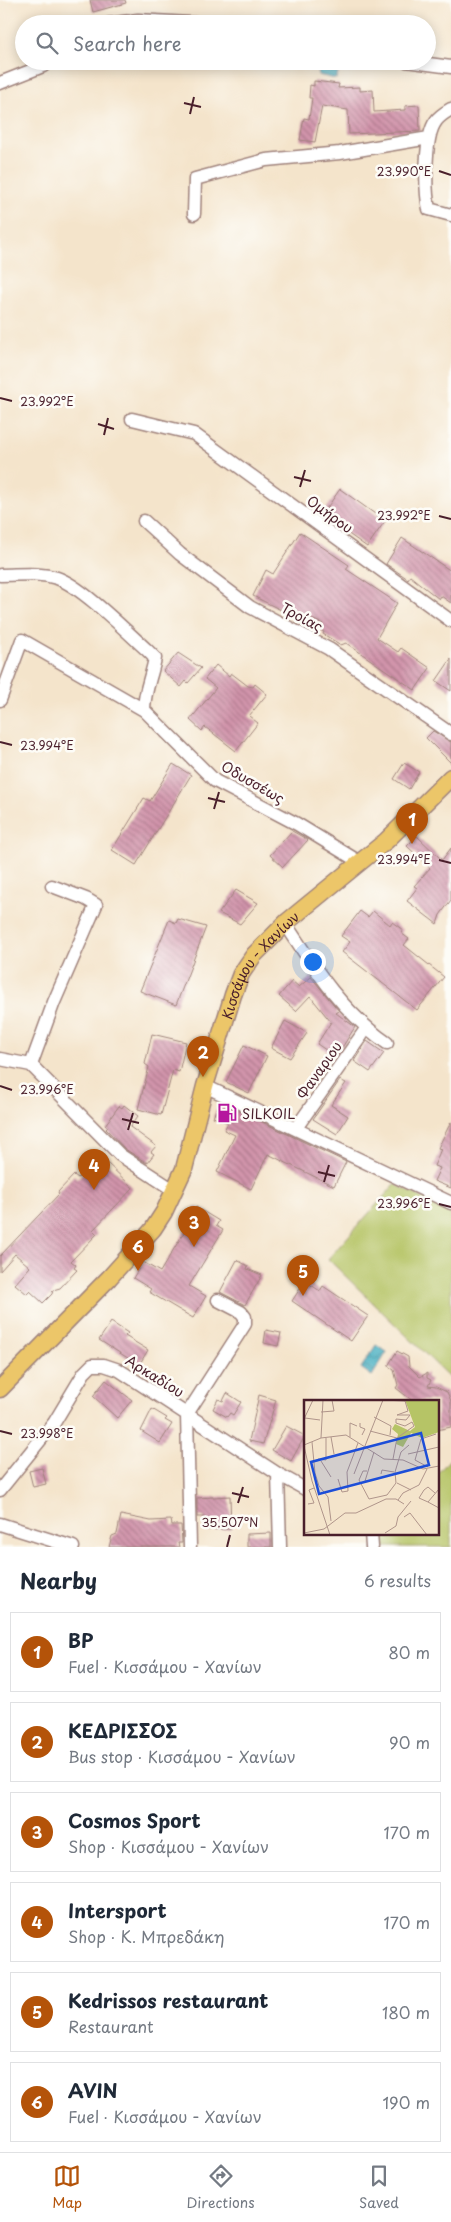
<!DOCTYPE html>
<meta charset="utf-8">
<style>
:root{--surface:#fff;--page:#f6f6f7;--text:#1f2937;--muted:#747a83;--line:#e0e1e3;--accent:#b45309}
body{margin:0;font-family:"Playpen Sans",sans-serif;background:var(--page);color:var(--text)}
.you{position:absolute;left:312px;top:961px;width:18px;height:18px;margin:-12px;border:4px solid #fff;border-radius:50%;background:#1a73e8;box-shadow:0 0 0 8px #1a73e833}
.badge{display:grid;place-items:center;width:32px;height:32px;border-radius:50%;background:var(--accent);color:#fff;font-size:16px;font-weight:700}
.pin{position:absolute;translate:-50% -41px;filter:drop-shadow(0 1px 2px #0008)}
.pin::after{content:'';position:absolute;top:26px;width:18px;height:15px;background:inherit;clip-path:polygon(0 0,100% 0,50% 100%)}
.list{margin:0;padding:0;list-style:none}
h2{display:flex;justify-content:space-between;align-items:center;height:65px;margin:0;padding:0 20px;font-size:21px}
h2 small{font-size:16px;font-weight:400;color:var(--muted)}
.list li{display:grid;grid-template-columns:32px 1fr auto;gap:15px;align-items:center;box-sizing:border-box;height:80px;margin:0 10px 10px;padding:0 10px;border:1px solid var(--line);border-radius:0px}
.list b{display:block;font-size:19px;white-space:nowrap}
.list p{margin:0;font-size:16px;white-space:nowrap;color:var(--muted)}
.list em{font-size:16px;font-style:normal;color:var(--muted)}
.icon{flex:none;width:28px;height:28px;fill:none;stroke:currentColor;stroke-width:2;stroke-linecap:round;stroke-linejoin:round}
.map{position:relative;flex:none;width:451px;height:1547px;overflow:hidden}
.search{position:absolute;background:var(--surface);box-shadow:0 2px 12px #0003;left:15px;right:15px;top:15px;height:55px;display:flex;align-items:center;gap:12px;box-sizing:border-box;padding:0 18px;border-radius:28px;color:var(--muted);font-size:19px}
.sheet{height:605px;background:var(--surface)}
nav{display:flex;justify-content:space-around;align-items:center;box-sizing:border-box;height:70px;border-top:1px solid var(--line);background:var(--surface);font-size:14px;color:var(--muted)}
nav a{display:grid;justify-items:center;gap:2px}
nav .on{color:var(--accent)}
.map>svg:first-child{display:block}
.green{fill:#b6c466;stroke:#807248}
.water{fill:url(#water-waves);stroke:#456675}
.building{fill:url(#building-back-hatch)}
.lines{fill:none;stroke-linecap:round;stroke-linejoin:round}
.minor-casing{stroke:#9f827b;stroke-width:15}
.major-casing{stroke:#9f827b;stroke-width:19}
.minor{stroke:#fff;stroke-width:12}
.major{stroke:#ecc669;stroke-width:16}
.ticks{fill:none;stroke:#4a1f2b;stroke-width:2}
.labels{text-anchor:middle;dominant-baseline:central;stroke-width:5;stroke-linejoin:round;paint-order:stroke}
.street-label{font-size:14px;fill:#4a1f2b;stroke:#fdfcf7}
.poi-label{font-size:14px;fill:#4a1f2b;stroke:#fdfcf7;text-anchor:start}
.inset-road{fill:none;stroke:#b0958b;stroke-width:1}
.view{fill:#1d4ed8;fill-opacity:0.15;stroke:#1d4ed8;stroke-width:2.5}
.inset-edge{fill:none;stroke:#4a1f2b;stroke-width:2.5}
.ticks-label{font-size:12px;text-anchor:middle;fill:#4a1f2b;stroke:#fdfcf7;stroke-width:5;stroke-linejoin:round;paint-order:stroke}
</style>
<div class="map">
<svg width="451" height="1547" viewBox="0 0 451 1547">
<defs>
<pattern id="water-waves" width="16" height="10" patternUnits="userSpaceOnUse" patternTransform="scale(1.25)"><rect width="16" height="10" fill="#40acbf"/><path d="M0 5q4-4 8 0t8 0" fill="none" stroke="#388b9b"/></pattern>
<pattern id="building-back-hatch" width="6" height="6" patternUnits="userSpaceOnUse" patternTransform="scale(1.25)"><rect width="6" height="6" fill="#d194ab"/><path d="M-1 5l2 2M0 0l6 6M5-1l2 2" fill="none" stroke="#ac788b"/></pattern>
</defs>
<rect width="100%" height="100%" fill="#fdfcf7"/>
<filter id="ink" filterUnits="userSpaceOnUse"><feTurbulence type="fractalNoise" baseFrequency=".02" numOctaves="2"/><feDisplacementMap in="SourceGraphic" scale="10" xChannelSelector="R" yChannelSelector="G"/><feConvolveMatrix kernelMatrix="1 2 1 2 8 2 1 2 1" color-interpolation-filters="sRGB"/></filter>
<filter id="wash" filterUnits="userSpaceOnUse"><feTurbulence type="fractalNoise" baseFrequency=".0096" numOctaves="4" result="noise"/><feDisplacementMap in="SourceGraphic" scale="20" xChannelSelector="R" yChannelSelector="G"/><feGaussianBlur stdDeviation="1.12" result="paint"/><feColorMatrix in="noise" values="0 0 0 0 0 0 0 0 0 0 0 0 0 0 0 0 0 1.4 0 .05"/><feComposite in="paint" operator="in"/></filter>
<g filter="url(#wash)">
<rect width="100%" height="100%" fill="#f4e4cb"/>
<!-- green -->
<path class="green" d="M395 1184 451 1212V1379L328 1259Z
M451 1458V1547H378V1540L384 1533H437V1474Z"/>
<!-- water -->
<path class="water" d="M320 65 339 71 336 79 318 75Z
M376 1345 387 1352 372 1376 361 1368Z"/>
<g id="blocks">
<!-- building -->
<path class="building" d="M90 0H125L126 3 93 12Z
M314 81 339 84 338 88 360 87V91L373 90 374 112 405 110V106L419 105 420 131 349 134 348 110 322 106 315 142 300 140 304 118 309 119 312 98H309L310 85 314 86Z
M340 489 385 521 367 547 322 515Z
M300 532 349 565 346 569 397 603 377 638 398 652 401 648 430 668 415 690 346 643 341 645 323 634 324 632 319 629 323 624 299 613 297 618 253 596 266 570 273 574Z
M402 538 451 571V603L441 596 439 599 410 576 408 579 386 564Z
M178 653 201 668 188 683 186 681 181 687 163 671Z
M451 659V691L436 681Z
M216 665 229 676 231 673 248 686 253 687 255 684 267 694 249 716 258 723 236 751 205 727 202 731 190 720 216 688 205 679Z
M433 731 451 742V763L426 738Z
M404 763 419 772 409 789 394 779Z
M173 764 191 775 136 865 112 850 144 798 150 801Z
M292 831 308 840 283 867 270 855Z
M417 836 442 860 451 848V900L440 915 437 924 407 901 417 888 414 886 430 868 407 846Z
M236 890 258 903 240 924 219 913Z
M360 911 368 917 373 911 390 925 392 922 403 930 401 933 409 939 404 945 444 977 417 1010 342 952 350 942 341 936Z
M178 919 206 927 176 1005 140 991 169 920 176 923Z
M311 977 339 1011 336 1013 355 1027 336 1057 317 1044 331 1022 310 996 296 1011 279 996 292 981 299 987Z
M285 1021 307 1033 290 1058 271 1048Z
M152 1034 186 1042 179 1072 173 1070 161 1115 138 1109 149 1067 145 1064Z
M367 1041 384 1053 370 1072 354 1061Z
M244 1045 267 1056 249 1093 226 1082Z
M340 1080 346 1083 331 1105 348 1116 337 1134 313 1119Z
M220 1102 346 1162 334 1186 268 1154 251 1189 217 1172 235 1135 224 1130 228 1123 213 1117Z
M124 1105 138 1116 130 1127 156 1146 151 1152 154 1154 147 1163 125 1149 106 1129 108 1127 105 1125 119 1106 122 1108Z
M451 1122V1188L434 1181 440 1168 434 1166 441 1149 438 1148Z
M95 1160H104L133 1188 93 1230 97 1234 71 1261 76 1265 74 1268 77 1270 60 1288 53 1290 52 1294 43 1303 30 1291 27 1294 15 1284 30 1267 15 1254 0 1271V1256L59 1194 58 1192 74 1175 78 1178Z
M196 1207 219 1221 216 1226 223 1230 189 1286 206 1296 193 1318 149 1292 151 1289 133 1278 143 1262 160 1272 192 1219 190 1217Z
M237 1260 248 1266 247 1269 262 1275 245 1305 220 1292Z
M305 1281 320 1291 323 1286 368 1316 351 1341 292 1301Z
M111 1322 128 1333 125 1336 148 1350 139 1365 99 1340Z
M266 1330 281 1333 278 1346 264 1343Z
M397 1351 408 1357 409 1366 420 1377 427 1373V1378L431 1380 428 1386 436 1387 447 1392 451 1401V1427L437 1430V1401H413L396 1388 398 1385 394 1370 388 1366Z
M106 1380 132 1400 117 1418 93 1396Z
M227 1393 241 1402 233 1415 230 1413 227 1417 213 1409 218 1399 223 1401Z
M259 1395 276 1400 263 1444 249 1441Z
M152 1409 167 1418 165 1420 172 1424 160 1443 141 1431Z
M286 1426 305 1436 291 1461 272 1450Z
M42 1468 46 1484 33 1487 29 1471Z
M230 1496 231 1529 205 1530 204 1517H197V1498Z
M121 1515 151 1521 171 1520 172 1525H181L182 1543H178L179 1547H109L112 1536 117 1534Z
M271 1533V1547H247V1534Z"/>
</g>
</g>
<g filter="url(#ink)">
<use href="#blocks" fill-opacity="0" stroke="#9f827b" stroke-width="1"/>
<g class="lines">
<defs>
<path id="minor" d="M108 24 138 20 207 24
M298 24H299
M406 61 451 67
M0 83 43 66 50 61
M451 109C446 112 439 116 436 121 424 136 425 190 429 209L451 215
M194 214 195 179 266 160 340 153 429 138
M132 419 194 434 451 621
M144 521 180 554 250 607 329 649 451 734
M0 575C20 575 38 572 57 578 81 586 126 631 147 650L155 658C152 676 144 691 144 710
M0 700 22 640 144 710 215 781 297 824 361 863
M285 923C315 969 341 1011 387 1043
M0 1059 31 1065 120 1155 175 1191
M31 1065 54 1002 96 905 86 899 52 886
M205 1086 451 1203
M296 1128 366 1029
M278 1474 280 1547
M0 1490 54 1423 84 1373 92 1365H104L119 1370 278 1474 305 1489
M0 1524 73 1547
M371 1533 372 1547
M190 1547 187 1414 245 1324V1317L241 1312 218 1300"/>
<g id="major">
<path id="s1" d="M0 1389 109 1278 153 1229 164 1212 184 1169 205 1086 233 995 241 974 254 955 288 921 386 841 451 777"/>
</g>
</defs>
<!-- minor casing -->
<use href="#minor" class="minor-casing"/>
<!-- major casing -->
<use href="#major" class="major-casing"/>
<!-- minor -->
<use href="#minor" class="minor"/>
<!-- major -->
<use href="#major" class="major"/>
</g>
</g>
<!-- ticks -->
<path class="ticks" d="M184 103 201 107M190 114 194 97M439 171 451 175M0 398 12 401M98 424 114 429M104 435 108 418M294 477 311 481M300 487 305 470M439 516 451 519M0 742 12 745M208 798 225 802M214 809 219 792M439 860 451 863M0 1086 12 1090M122 1119 139 1123M128 1130 133 1113M318 1172 335 1176M324 1182 329 1165M439 1204 451 1207M0 1431 12 1434M232 1493 249 1497M238 1503 243 1487M227 1547 230 1535"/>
<!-- icons -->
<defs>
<symbol id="fuel-bare" viewBox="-9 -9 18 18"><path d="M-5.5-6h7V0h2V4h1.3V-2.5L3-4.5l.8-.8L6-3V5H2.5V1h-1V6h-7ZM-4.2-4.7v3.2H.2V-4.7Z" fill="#b5179e" stroke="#fdfcf7" stroke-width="2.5" paint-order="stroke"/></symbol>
</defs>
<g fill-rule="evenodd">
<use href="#fuel-bare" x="213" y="1099" width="28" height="28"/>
</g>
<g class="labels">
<!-- street labels -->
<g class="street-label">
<text transform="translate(330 514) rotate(36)">Ομήρου</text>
<text transform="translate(302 617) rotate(28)">Τροίας</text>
<text transform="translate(253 782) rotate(30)">Οδυσσέως</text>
<text stroke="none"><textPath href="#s1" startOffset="510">Κισσάμου - Χανίων</textPath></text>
<text transform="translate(319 1070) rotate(-55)">Φαναριου</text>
<text transform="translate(155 1376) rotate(32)">Αρκαδίου</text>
</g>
<!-- poi labels -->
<g class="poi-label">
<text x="242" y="1113">SILKOIL</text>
</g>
</g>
<!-- overview -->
<g transform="translate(304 1400)">
<rect width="135" height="135" fill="#f4e4cb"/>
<path d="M101 0H135V32L118 38 107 33 99 47 92 44 94 34 88 29 91 24 106 31 111 27Z" fill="#b6c466"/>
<path class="inset-road" d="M79 0 101 1 104 11 93 15H106L102 20 92 19V23L101 26 108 22 110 26 93 38M17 12 30 11 28 0M70 17 87 26 86 35M1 18 16 20M0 19 9 0M56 23V27L61 29 58 35M66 31 93 38M27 37 30 54M46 37V23L53 26M17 38 19 0M8 42 11 73 15 86 24 97 27 121M0 45 17 38 42 35 80 59 99 60 119 69 135 66M0 46 8 81 26 135M104 54 135 47M14 59 22 60V38M89 59 93 38M17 61 27 77M124 67 111 60 117 39 132 34M63 71H59L55 80 65 99 83 95 92 83M50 74 79 0M77 74 78 70 90 72M34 79 38 92 44 91 43 72 54 43M65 81H61L70 52M92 83 91 72 97 52 105 45M93 83 107 90M135 89 124 102 135 108M94 100 99 93 115 85 123 69M124 102 115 98 120 90 124 87 131 93M4 104 10 103 5 90 10 88M100 117 106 113 123 135M0 133 20 129 41 113H52L82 99H92L100 104M81 133 92 126 94 117 107 101"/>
<path class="view" d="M117 33 125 65 15 94 7 62Z"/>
<rect width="135" height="135" class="inset-edge"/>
</g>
<g class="ticks-label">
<text x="404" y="176">23.990°E</text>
<text x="47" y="406">23.992°E</text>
<text x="404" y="520">23.992°E</text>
<text x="47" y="750">23.994°E</text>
<text x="404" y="864">23.994°E</text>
<text x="47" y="1094">23.996°E</text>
<text x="404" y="1208">23.996°E</text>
<text x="47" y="1438">23.998°E</text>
<text x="230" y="1527">35.507°N</text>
</g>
</svg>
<div class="you"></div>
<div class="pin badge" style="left:412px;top:844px">1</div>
<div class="pin badge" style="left:203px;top:1077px">2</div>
<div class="pin badge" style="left:194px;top:1247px">3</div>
<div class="pin badge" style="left:94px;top:1190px">4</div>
<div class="pin badge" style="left:303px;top:1296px">5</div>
<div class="pin badge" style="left:138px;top:1271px">6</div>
<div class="search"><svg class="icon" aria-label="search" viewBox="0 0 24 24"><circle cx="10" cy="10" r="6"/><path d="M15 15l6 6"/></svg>Search here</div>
</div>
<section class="sheet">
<h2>Nearby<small>6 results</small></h2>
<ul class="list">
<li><span class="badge">1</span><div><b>BP</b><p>Fuel · Κισσάμου - Χανίων</p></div><em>80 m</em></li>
<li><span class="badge">2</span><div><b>ΚΕΔΡΙΣΣΟΣ</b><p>Bus stop · Κισσάμου - Χανίων</p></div><em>90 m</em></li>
<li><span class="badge">3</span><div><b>Cosmos Sport</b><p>Shop · Κισσάμου - Χανίων</p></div><em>170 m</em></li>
<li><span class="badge">4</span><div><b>Intersport</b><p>Shop · Κ. Μπρεδάκη</p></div><em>170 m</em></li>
<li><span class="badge">5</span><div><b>Kedrissos restaurant</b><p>Restaurant</p></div><em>180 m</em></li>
<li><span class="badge">6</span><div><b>AVIN</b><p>Fuel · Κισσάμου - Χανίων</p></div><em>190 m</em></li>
</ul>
</section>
<nav>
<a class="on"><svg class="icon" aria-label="map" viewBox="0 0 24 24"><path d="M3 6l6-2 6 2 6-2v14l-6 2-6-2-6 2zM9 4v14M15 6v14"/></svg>Map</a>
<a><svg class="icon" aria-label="directions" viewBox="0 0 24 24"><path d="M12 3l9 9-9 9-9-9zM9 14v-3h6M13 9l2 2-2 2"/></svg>Directions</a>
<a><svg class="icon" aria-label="saved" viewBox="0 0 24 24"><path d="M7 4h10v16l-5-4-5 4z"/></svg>Saved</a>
</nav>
